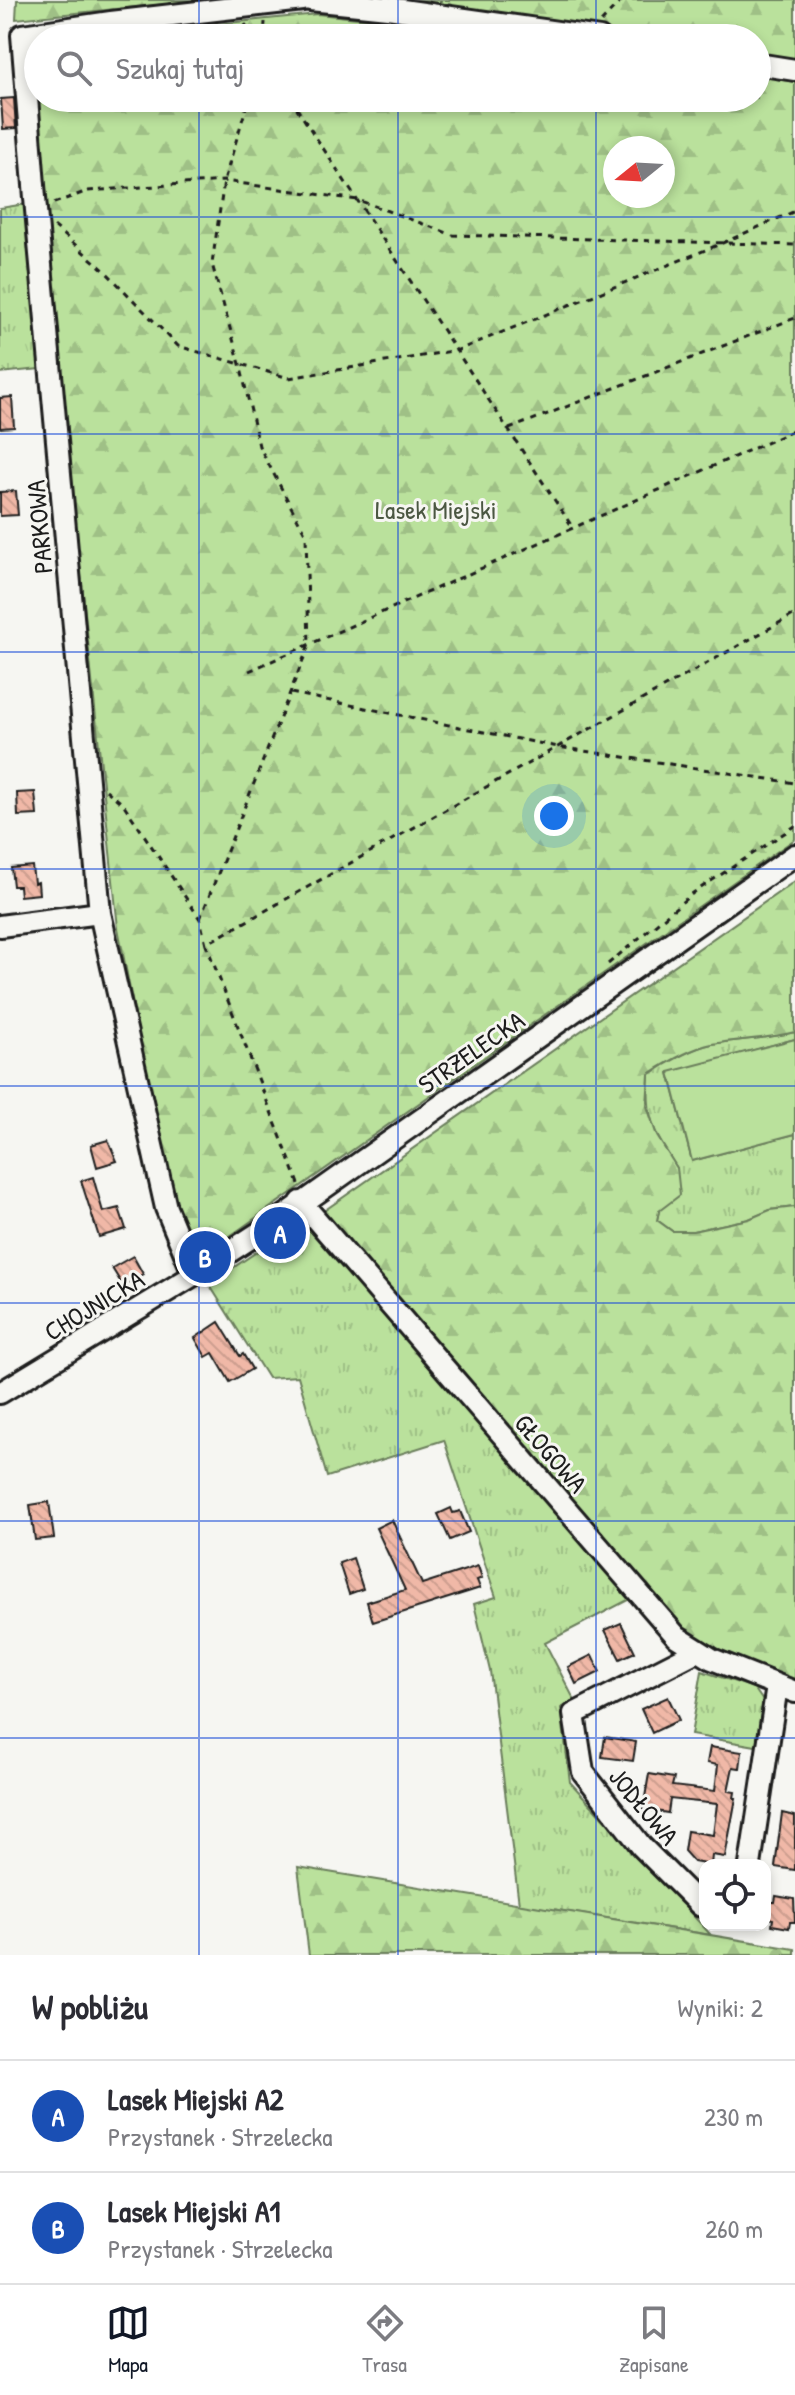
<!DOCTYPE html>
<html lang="pl">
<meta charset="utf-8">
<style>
:root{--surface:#fff;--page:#f2f2f3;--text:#2b2b33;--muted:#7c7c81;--line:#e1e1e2;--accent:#111827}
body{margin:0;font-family:"Patrick Hand",sans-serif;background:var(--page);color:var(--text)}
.controls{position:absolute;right:24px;bottom:24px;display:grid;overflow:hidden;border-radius:16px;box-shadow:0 4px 12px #0003}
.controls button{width:72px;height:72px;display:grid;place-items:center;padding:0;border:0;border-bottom:2px solid var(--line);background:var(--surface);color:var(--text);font:40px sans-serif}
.compass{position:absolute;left:603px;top:136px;width:72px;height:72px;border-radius:50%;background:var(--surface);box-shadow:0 4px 12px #0003;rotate:252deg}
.you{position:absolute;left:554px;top:816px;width:28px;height:28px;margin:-20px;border:6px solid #fff;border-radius:50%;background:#1a73e8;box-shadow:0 0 0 12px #1a73e833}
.badge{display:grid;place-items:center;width:52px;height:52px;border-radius:50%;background:var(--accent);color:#fff;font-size:26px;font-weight:700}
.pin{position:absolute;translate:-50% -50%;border:4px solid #fff;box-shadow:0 2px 8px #0006}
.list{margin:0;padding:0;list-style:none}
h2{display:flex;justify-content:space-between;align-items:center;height:104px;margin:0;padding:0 32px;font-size:34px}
h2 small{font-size:26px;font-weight:400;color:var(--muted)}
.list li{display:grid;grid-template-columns:52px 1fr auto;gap:24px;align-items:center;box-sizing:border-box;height:112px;padding:0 32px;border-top:2px solid var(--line)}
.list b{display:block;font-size:30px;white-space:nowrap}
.list p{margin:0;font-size:26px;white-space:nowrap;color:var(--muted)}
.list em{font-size:26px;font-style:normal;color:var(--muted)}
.icon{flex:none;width:44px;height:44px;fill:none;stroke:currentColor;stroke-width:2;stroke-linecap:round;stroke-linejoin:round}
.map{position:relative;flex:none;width:795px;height:1955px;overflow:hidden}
.search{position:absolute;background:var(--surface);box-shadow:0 4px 12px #0003;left:24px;right:24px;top:24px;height:88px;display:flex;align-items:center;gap:20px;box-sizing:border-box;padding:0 28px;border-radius:44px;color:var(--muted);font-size:30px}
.sheet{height:328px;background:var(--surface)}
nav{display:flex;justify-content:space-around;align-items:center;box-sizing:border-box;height:112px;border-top:2px solid var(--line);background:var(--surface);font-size:22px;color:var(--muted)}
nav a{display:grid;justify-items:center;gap:4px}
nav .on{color:var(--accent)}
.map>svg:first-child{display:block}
.grass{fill:url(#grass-tufts);stroke:#6b7e5c;stroke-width:2}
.forest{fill:url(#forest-firs);stroke:#6b7e5c;stroke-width:2;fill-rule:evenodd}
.pitch{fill:#bae19c;stroke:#6b7e5c;stroke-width:2}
.building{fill:url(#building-back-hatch);stroke:#1c1c1c;stroke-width:2}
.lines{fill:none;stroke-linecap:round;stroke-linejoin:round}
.minor-casing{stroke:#1c1c1c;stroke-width:26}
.path{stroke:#1c1c1c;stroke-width:3;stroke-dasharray:6 6;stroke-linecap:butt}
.minor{stroke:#f6f6f2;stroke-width:20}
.grid{fill:none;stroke:#1d4ed8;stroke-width:2;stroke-opacity:0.55}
.labels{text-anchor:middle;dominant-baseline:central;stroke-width:6;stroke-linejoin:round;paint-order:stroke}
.park-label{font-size:26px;fill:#4b5742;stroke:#f6f6f2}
.street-label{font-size:26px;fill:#1c1c1c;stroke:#f6f6f2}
</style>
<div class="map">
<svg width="795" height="1955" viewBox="0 0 795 1955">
<defs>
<pattern id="grass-tufts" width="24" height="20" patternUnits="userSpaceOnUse" patternTransform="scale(2)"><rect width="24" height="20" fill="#bae19c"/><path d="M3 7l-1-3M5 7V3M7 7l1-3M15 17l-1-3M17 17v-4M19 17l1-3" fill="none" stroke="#9fc086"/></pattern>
<pattern id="forest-firs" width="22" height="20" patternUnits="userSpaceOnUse" patternTransform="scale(2)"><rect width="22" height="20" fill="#bae19c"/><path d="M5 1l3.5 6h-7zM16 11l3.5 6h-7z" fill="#9fc086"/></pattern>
<pattern id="building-back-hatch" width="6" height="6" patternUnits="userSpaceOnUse" patternTransform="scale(2)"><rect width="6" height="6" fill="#f0b8a7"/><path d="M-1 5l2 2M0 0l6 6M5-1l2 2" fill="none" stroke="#cd9e8f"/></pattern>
</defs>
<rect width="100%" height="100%" fill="#f6f6f2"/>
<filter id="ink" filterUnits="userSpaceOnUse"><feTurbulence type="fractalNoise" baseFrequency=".0125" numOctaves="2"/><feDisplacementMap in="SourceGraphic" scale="16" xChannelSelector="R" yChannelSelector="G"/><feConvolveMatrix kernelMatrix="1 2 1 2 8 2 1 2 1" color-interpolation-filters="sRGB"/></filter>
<g filter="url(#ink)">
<!-- grass -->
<path class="grass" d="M26 204 40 369 0 373V208Z
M795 1032V1039L669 1073 692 1161 795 1134V1207L770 1210 749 1219 693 1231H672L657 1220 659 1211 677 1168C653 1131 646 1120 649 1075 666 1063 692 1048 712 1044 740 1039 768 1039 795 1032Z
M304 1220 630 1599 545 1643 575 1701 561 1708 570 1782 711 1935 519 1904 490 1671 474 1604 496 1597 444 1440 327 1477 298 1376 268 1378 209 1284Z
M702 1671 754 1688 763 1701 756 1746 691 1735Z"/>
<!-- forest -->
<path class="forest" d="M17 0H207L16 19Z
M399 0H795V59L757 53V38H658Z
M317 14 389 21 502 38H77Z
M38 44V98H757V76L795 82V839L193 1262 172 1206 118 928 42 203 32 45ZM615 148H663V196H615Z
M795 881V1032C768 1039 740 1039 712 1044 692 1048 666 1063 649 1074L647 1106 657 1136 677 1168 680 1195 659 1211 657 1220 672 1231H693L749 1219 770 1210 795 1207V1684L696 1648 321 1213Z
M298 1867 795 1949V1955H309Z"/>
<!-- pitch -->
<path class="pitch" d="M795 1039V1134L692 1161 669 1072Z"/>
<!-- building -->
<path class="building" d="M14 98 16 128 3 129 1 99Z
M12 397 14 427 0 428V398Z
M16 491 18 515 0 516V492Z
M35 792 37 815 18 816 17 793Z
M32 866 34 883 38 882 39 894 20 896 19 886H13L11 868Z
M108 1140 117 1161 97 1167 91 1145Z
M93 1177 103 1212 119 1208 126 1229 99 1237 81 1181Z
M133 1256 143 1274 123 1286 112 1268Z
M219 1322 240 1356 243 1354 252 1369 230 1382 213 1353 206 1357 195 1338Z
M49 1502 54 1538 35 1540 30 1505Z
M451 1508 453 1513 460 1511 469 1532 450 1540 438 1514Z
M392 1520 422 1584 478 1566 482 1578 477 1580 480 1588 373 1622 367 1602 405 1590 376 1528Z
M353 1558 363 1589 349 1594 339 1563Z
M621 1623 635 1652 620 1659 605 1630Z
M592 1655 600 1672 576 1684 568 1667Z
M668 1697 679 1720 652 1733 641 1709Z
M605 1737 636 1742 633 1761 602 1757Z
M710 1747 742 1752 740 1768 733 1767 728 1791 735 1792 734 1798H736L725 1857 712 1855 711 1865 694 1862 684 1851 687 1831 713 1835 717 1804 670 1799 668 1813 643 1809 649 1774 674 1778 672 1786 715 1791 718 1765 707 1763Z
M782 1813 795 1816V1870L775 1867Z
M776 1896 794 1899 795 1922H790L789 1928 772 1925 773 1919 767 1918 770 1902H775Z"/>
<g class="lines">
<defs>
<path id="minor" d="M310 0 388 8 600 38
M757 64 795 70
M100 913 166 1208 194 1275
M0 926 100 913 36 210 22 35 111 22 303 0
M301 1202 677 1637 712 1659 795 1692
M0 1393 194 1275 283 1217 795 855
M697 1651 574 1714 583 1772 642 1847 701 1906H705
M750 1865 777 1686"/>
</defs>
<!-- minor casing -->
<use href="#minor" class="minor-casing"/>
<!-- path -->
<path class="path" d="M601 22 622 0
M245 24 253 38
M264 38 265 22
M290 98 573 528
M54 203 88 191 224 181 358 200 453 235 795 245
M54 226 105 271 178 346 289 378 458 350 718 245 795 211
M509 429 795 318
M249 671 795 430
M291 693 558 747 795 783
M106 790 124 805 200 919 206 944
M200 919 309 645 306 535 259 446 240 364 212 264 224 181 249 98
M608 964 693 893 795 826
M299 1184 206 944 795 614"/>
<!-- minor -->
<use href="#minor" class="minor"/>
</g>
</g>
<!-- grid -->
<path class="grid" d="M199 0V38M398 0V38M596 0V38M199 98V1955M398 98V1955M596 98V1955M0 217H795M0 434H795M0 652H795M0 869H795M0 1086H795M0 1303H795M0 1521H795M0 1738H795"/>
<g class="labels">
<!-- park labels -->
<g class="park-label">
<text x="436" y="509">Lasek Miejski</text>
</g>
<!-- street labels -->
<g class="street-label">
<text transform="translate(39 527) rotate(-95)">PARKOWA</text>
<text transform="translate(471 1052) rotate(-35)">STRZELECKA</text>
<text transform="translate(94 1305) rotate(-31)">CHOJNICKA</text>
<text transform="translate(551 1453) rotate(49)">GŁOGOWA</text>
<text transform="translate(644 1806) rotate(50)">JODŁOWA</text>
</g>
</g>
</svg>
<div class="controls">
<button><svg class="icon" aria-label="locate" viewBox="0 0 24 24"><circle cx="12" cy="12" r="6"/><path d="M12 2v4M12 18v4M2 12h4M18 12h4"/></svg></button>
</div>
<svg class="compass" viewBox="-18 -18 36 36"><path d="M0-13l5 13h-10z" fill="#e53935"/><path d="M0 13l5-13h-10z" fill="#7c7c81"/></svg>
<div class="you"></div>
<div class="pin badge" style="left:280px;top:1233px;background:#1a4fb4">A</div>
<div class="pin badge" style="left:205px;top:1257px;background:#1a4fb4">B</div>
<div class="search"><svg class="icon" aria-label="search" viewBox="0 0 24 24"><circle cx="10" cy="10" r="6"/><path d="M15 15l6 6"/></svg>Szukaj tutaj</div>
</div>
<section class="sheet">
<h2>W pobliżu<small>Wyniki: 2</small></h2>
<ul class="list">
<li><span class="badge" style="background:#1a4fb4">A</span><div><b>Lasek Miejski A2</b><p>Przystanek · Strzelecka</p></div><em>230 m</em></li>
<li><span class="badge" style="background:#1a4fb4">B</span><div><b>Lasek Miejski A1</b><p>Przystanek · Strzelecka</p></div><em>260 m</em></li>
</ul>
</section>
<nav>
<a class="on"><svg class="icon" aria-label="map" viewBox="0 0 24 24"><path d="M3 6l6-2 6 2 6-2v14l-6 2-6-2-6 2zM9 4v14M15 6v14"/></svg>Mapa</a>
<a><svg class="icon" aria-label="directions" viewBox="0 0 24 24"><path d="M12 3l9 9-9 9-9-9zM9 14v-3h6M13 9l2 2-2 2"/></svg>Trasa</a>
<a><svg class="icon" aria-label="saved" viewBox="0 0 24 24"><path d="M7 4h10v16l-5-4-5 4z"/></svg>Zapisane</a>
</nav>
